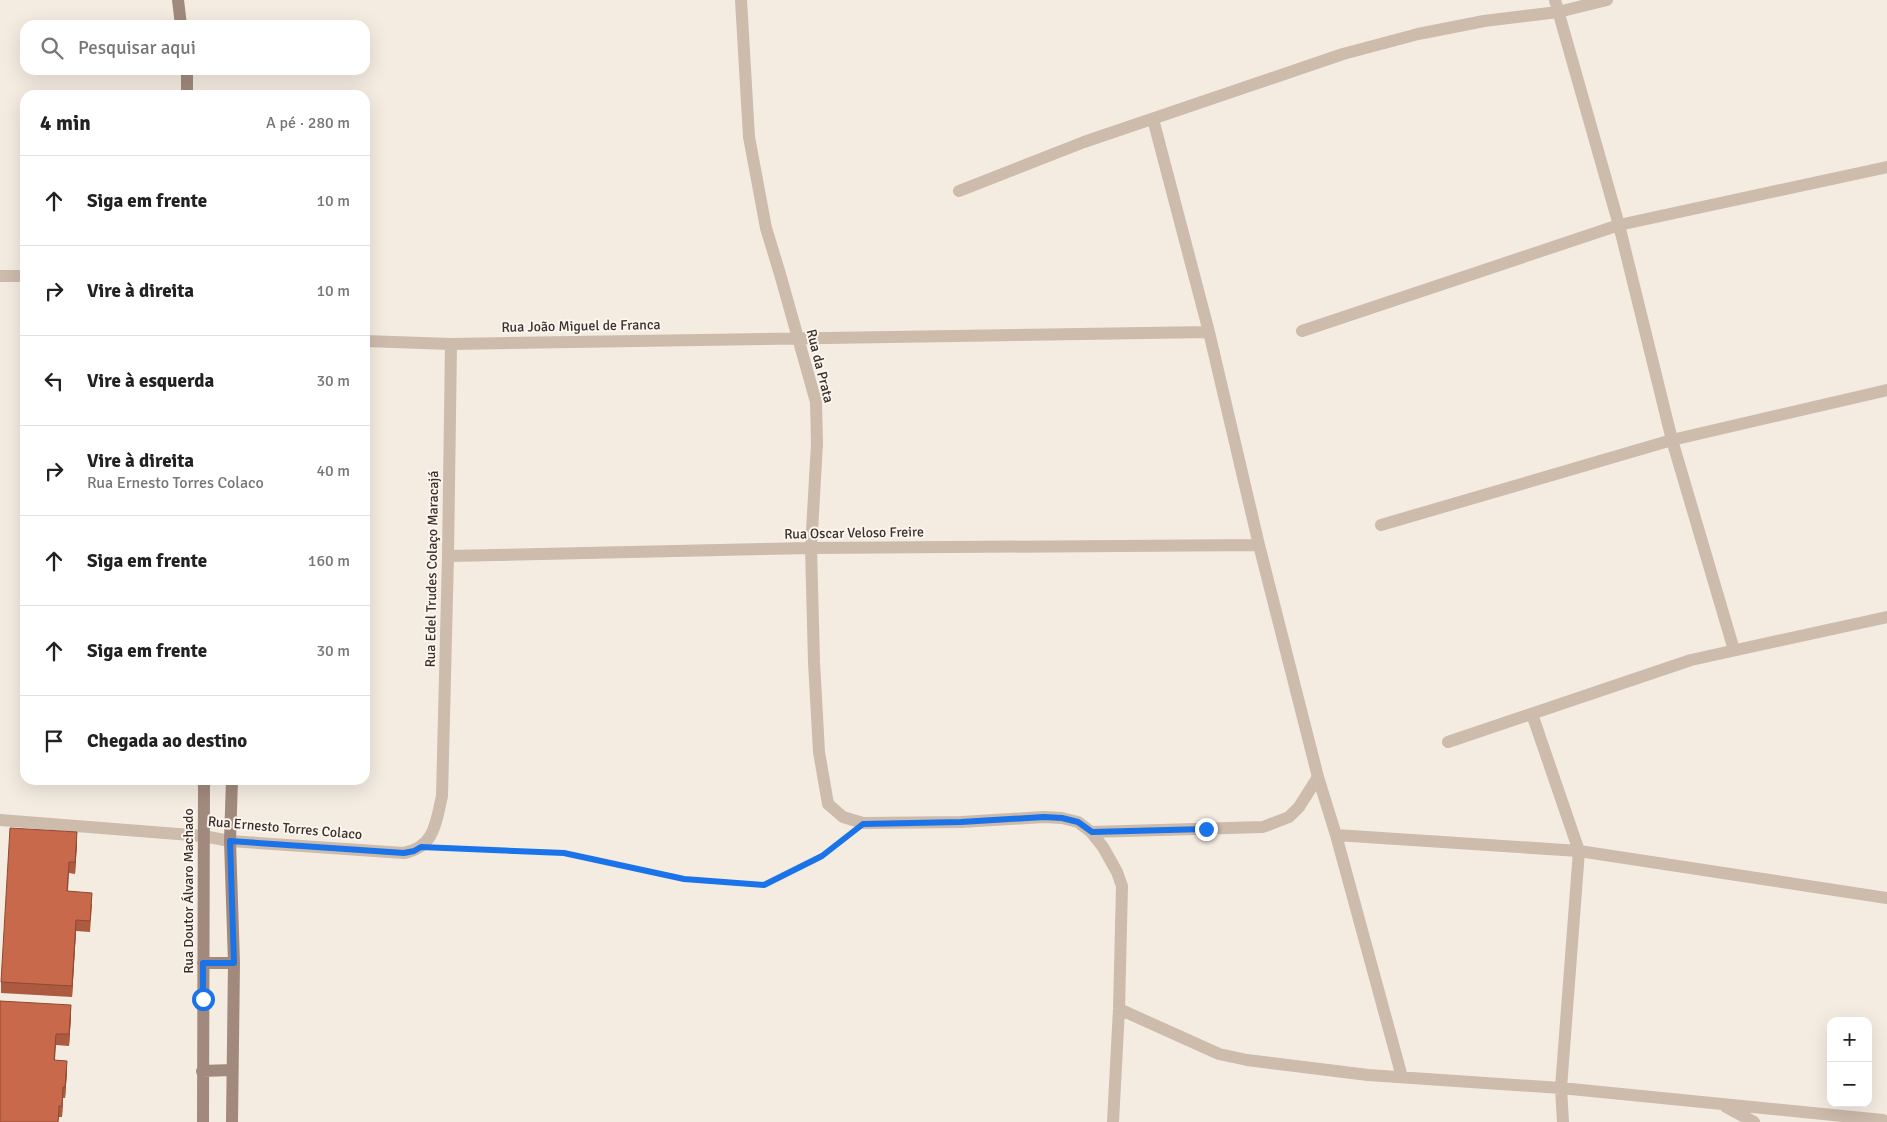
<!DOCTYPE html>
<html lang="pt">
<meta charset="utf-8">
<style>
:root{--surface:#fff;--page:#f2f2f2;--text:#222;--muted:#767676;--line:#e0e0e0}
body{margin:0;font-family:Signika,sans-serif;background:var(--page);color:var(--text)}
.controls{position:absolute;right:15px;bottom:15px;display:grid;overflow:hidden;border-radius:10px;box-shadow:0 5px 20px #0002}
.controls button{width:45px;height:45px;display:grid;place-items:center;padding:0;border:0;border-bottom:1px solid var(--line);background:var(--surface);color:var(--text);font:25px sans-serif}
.stop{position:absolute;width:15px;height:15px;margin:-11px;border:4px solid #1a73e8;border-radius:50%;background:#fff}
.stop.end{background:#1a73e8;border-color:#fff;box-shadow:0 1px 5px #0008}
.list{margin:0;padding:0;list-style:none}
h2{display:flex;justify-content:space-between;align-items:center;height:65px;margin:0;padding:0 20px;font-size:21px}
h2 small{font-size:16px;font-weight:400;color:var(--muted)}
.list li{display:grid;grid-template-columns:32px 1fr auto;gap:15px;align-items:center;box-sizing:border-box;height:90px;padding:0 20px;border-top:1px solid var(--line)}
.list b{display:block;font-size:19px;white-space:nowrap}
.list p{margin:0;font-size:16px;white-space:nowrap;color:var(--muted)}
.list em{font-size:16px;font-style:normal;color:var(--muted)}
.icon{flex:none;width:28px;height:28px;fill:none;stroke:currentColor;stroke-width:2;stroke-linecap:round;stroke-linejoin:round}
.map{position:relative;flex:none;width:1887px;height:1122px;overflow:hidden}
.search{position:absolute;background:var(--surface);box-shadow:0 5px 20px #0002;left:20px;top:20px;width:350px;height:55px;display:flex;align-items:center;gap:12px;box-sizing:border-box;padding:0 18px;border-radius:15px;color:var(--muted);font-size:19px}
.panel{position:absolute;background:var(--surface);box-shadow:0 5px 20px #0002;left:20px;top:90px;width:350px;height:695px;border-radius:15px}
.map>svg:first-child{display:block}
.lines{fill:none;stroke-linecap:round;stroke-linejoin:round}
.path{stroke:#b9a596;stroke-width:3;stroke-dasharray:2.5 2.5;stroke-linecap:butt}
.street{stroke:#cdbbac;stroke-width:12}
.secondary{stroke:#a18a7d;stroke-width:12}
.wall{fill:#ac5a40}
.shaded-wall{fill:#8c4a34}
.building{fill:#c8694b;stroke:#8c4a34}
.route{stroke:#1a73e8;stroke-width:6}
.labels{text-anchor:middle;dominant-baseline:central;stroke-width:4;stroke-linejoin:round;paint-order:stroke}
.street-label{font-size:14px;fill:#3b302b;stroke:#fbf5ee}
</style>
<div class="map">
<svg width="1887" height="1122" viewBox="0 0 1887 1122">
<rect width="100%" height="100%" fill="#f4ebe1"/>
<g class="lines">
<!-- path -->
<path class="path" d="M447 848 564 853 684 879 764 885 822 855 842 840"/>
<!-- street -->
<path class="street" d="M741 0 749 137 766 228 780 274 816 402 817 444 811 548 814 662 819 752 828 804 843 817 863 823 961 822 1044 817 1062 818 1078 822 1091 832 1103 847 1117 872 1122 886 1119 1009 1113 1122
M1555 0 1619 225 1672 440 1734 650
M1153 119 1209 332 1259 545 1318 777 1336 835 1402 1077
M959 191 1084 142 1343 54 1418 34 1484 21 1558 12 1607 0
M0 276H25
M1302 331 1619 225 1887 167
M365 341 451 344 1209 332
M1381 525 1672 440 1887 390
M448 556 811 548 1259 545
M1532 714 1579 851 1561 1088 1563 1122
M1448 742 1691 660 1887 617
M0 820 203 836 230 841 404 853C435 847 436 822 442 796L448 556 451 344
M1091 832 1263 827 1289 817 1299 807 1318 777
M1336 835 1579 851 1887 898
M1119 1009 1219 1054 1247 1060 1368 1075 1561 1088 1883 1120
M1726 1107 1754 1122"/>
<!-- secondary -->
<path class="secondary" d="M178 0 181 25
M187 70V95
M232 780 230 841 234 963 232 1122
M203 963H234
M202 1071 232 1070
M203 1122 204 780"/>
</g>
<!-- wall -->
<path class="wall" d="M77 843 75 874 69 873 68 891 92 904 90 932 76 931 72 997 1 993V982Z
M0 1001 71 1016 69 1046 56 1045 55 1060 67 1072 65 1098H63L62 1117H59L58 1122H0Z"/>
<!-- shaded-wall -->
<path class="shaded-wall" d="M77 832V843L75 874V862Z
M76 920V931L72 997V986Z
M71 1005V1016L69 1046V1034Z
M67 1061V1072L65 1098V1087Z
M63 1087V1098L62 1117V1106Z"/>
<!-- building -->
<path class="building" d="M10 828 77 832 75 862H69L67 891 92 893 90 921 76 920 72 986 1 982Z
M0 1001 71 1005 69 1034H56L54 1060 67 1061 65 1087H63L62 1106H59L58 1122H0Z"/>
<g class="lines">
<!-- route -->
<path class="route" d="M203 999V963H234L230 841 404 853 414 851 421 847 564 853 684 879 764 885 822 856 863 824 961 822 1044 817 1062 818 1078 822 1092 832 1206 829"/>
</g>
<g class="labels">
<!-- street labels -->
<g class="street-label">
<text transform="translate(581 326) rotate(-1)">Rua João Miguel de Franca</text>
<text transform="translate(820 366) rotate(76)">Rua da Prata</text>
<text transform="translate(854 533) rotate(-1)">Rua Oscar Veloso Freire</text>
<text transform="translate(432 569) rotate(-89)">Rua Edel Trudes Colaço Maracajá</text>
<text transform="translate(285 828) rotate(5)">Rua Ernesto Torres Colaco</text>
<text transform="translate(188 891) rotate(-90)">Rua Doutor Álvaro Machado</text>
</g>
</g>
</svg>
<div class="controls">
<button>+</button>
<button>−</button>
</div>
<div class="stop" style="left:203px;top:999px"></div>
<div class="stop end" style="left:1206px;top:829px"></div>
<div class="search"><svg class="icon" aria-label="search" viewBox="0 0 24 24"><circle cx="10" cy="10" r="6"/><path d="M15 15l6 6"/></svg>Pesquisar aqui</div>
<section class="panel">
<h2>4 min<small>A pé · 280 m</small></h2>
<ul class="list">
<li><svg class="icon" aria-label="ahead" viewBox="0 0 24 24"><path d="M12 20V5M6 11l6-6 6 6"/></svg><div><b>Siga em frente</b></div><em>10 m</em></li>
<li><svg class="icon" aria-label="right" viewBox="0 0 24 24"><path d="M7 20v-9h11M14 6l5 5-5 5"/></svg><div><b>Vire à direita</b></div><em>10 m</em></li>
<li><svg class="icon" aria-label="left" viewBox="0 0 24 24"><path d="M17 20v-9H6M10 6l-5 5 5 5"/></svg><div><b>Vire à esquerda</b></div><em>30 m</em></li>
<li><svg class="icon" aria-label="right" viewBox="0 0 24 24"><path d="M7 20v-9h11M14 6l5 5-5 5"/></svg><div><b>Vire à direita</b><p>Rua Ernesto Torres Colaco</p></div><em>40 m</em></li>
<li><svg class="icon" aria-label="ahead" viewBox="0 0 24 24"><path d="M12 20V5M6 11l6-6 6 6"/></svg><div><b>Siga em frente</b></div><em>160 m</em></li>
<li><svg class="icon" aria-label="ahead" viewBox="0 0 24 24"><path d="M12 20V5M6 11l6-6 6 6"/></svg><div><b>Siga em frente</b></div><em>30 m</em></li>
<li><svg class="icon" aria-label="arrive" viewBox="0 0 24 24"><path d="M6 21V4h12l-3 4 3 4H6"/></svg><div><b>Chegada ao destino</b></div></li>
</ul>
</section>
</div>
